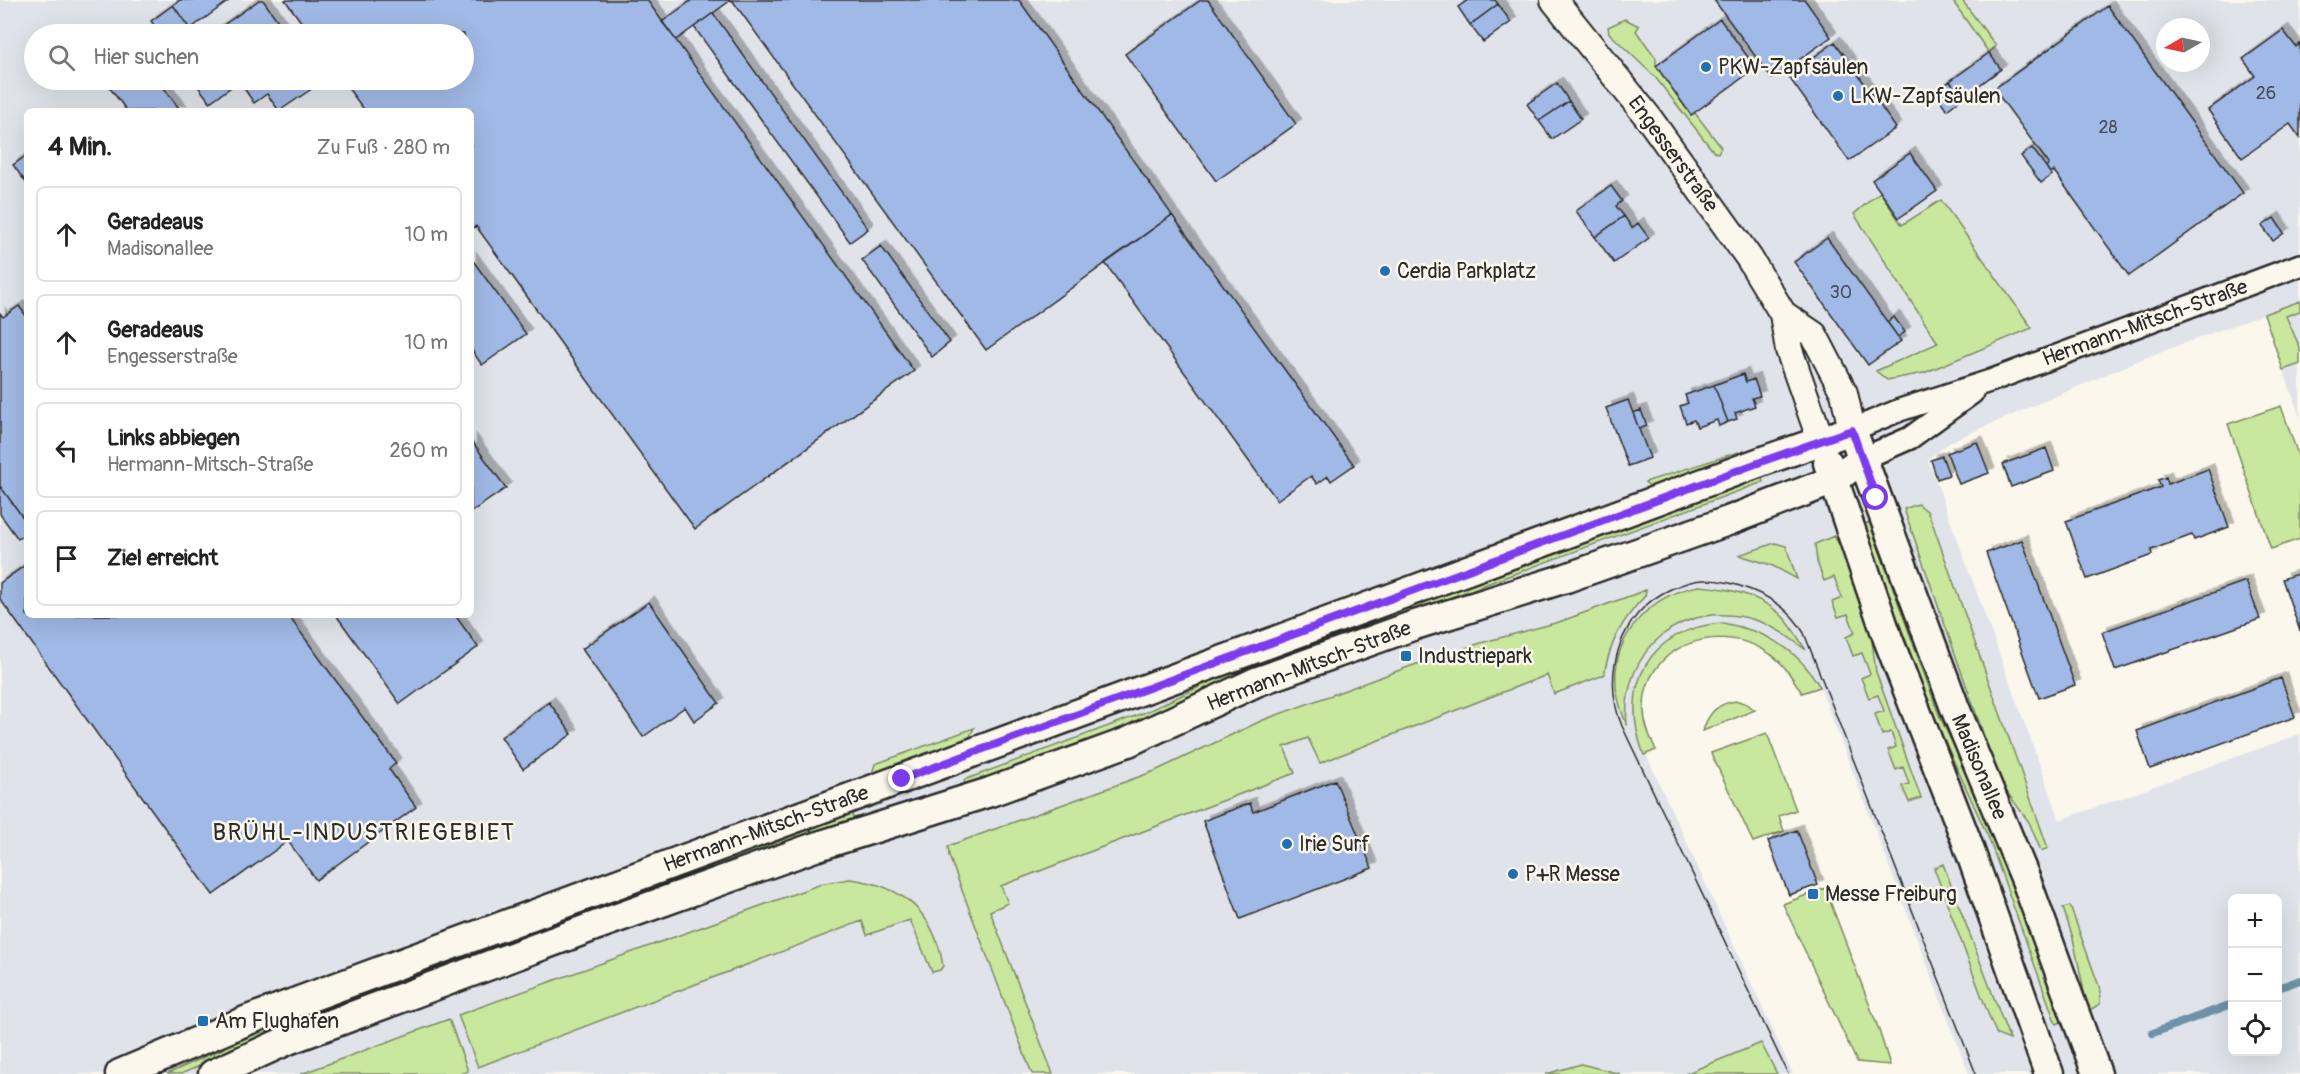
<!DOCTYPE html>
<html lang="de">
<meta charset="utf-8">
<style>
:root{--surface:#fff;--page:#f6f6f6;--text:#222;--muted:#767676;--line:#e0e0e0}
body{margin:0;font-family:Pangolin,sans-serif;background:var(--page);color:var(--text)}
.controls{position:absolute;right:18px;bottom:18px;display:grid;overflow:hidden;border-radius:9px;box-shadow:0 6px 24px #0002}
.controls button{width:54px;height:54px;display:grid;place-items:center;padding:0;border:0;border-bottom:2px solid var(--line);background:var(--surface);color:var(--text);font:30px sans-serif}
.compass{position:absolute;left:2156px;top:18px;width:54px;height:54px;border-radius:50%;background:var(--surface);box-shadow:0 6px 24px #0002;rotate:261deg}
.stop{position:absolute;width:18px;height:18px;margin:-14px;border:4px solid #7c3aed;border-radius:50%;background:#fff}
.stop.end{background:#7c3aed;border-color:#fff;box-shadow:0 2px 6px #0008}
.list{margin:0;padding:0;list-style:none}
h2{display:flex;justify-content:space-between;align-items:center;height:78px;margin:0;padding:0 24px;font-size:26px}
h2 small{font-size:20px;font-weight:400;color:var(--muted)}
.list li{display:grid;grid-template-columns:39px 1fr auto;gap:18px;align-items:center;box-sizing:border-box;height:96px;margin:0 12px 12px;padding:0 12px;border:2px solid var(--line);border-radius:9px}
.list b{display:block;font-size:22px;white-space:nowrap}
.list p{margin:0;font-size:20px;white-space:nowrap;color:var(--muted)}
.list em{font-size:20px;font-style:normal;color:var(--muted)}
.icon{flex:none;width:33px;height:33px;fill:none;stroke:currentColor;stroke-width:2;stroke-linecap:round;stroke-linejoin:round}
.map{position:relative;flex:none;width:2300px;height:1074px;overflow:hidden}
.search{position:absolute;background:var(--surface);box-shadow:0 6px 24px #0002;left:24px;top:24px;width:450px;height:66px;display:flex;align-items:center;gap:15px;box-sizing:border-box;padding:0 21px;border-radius:33px;color:var(--muted);font-size:22px}
.panel{position:absolute;background:var(--surface);box-shadow:0 6px 24px #0002;left:24px;top:108px;width:450px;height:510px;border-radius:9px}
.map>svg:first-child{display:block}
.built{fill:#e0e4ea;fill-rule:evenodd}
.green{fill:#cae79e;stroke:#7a8964;stroke-width:1.5}
.lines{fill:none;stroke-linecap:round;stroke-linejoin:round}
.stream{stroke:#6e92a8;stroke-width:8}
.building{fill:#a1b9e6;stroke:#2b2b2b;stroke-width:1.5;filter:url(#shadow)}
.minor-casing{stroke:#2b2b2b;stroke-width:26}
.tertiary-casing{stroke:#2b2b2b;stroke-width:30}
.secondary-casing{stroke:#2b2b2b;stroke-width:33}
.minor{stroke:#fbf7ec;stroke-width:21}
.tertiary{stroke:#fbf7ec;stroke-width:26}
.secondary{stroke:#fbf7ec;stroke-width:28}
.tram{stroke:#2b2b2b;stroke-width:1.5}
.route{stroke:#7c3aed;stroke-width:8}
.poi-dot{fill:#1f6fb2;stroke:#fbf7ec;stroke-width:2}
.labels{text-anchor:middle;dominant-baseline:central;stroke-width:5;stroke-linejoin:round;paint-order:stroke}
.number-label{font-size:18px;fill:#484e5a}
.poi-label{font-size:21px;fill:#2b2b2b;stroke:#fbf7ec;text-anchor:start}
.street-label{font-size:21px;fill:#2b2b2b;stroke:#fbf7ec}
.quarter-label{font-size:24px;letter-spacing:1.5px;fill:#2b2b2b;stroke:#fbf7ec}
</style>
<div class="map">
<svg width="2300" height="1074" viewBox="0 0 2300 1074">
<defs>
<filter id="shadow"><feDropShadow dx="5.5" dy="-5.5" stdDeviation="0" flood-color="#0004"/></filter>
</defs>
<rect width="100%" height="100%" fill="#fbf7ec"/>
<filter id="ink" filterUnits="userSpaceOnUse"><feTurbulence type="fractalNoise" baseFrequency=".0167" numOctaves="2"/><feDisplacementMap in="SourceGraphic" scale="12" xChannelSelector="R" yChannelSelector="G"/><feConvolveMatrix kernelMatrix="1 2 1 2 8 2 1 2 1" color-interpolation-filters="sRGB"/></filter>
<g filter="url(#ink)">
<!-- built -->
<path class="built" d="M0 0H2300V418L2264 314 2142 359 1952 441 1928 459 2060 820 2300 734V1074H1969L1820 687 1811 673 1775 639 1723 623 1707 624 1684 630 1671 638 1653 655 1644 668 1635 695 1637 735 1793 1074H1777L1761 1043 1685 1074H1620L1581 1064 1546 1074H0ZM2165 27H2201V63H2165ZM34 34H464V80H34ZM27 111H471V615H27ZM1699 586 1786 620 1803 649 1779 631 1759 621 1723 615 1692 618 1667 631 1655 641 1639 662 1627 696V723L1616 685 1619 655 1624 644 1640 617 1664 596 1681 589ZM2232 898H2278V1052H2232Z"/>
<!-- green -->
<path class="green" d="M1952 0H1962L1996 46 1989 53Z
M1625 19 1639 26 1636 31 1656 58V66L1691 115 1695 113 1721 147 1718 153 1714 152 1655 77 1609 33 1608 27Z
M1880 192 1902 225 1941 200 2032 328 1924 373 1887 380 1876 371 1938 343 1854 214Z
M2300 301V311L2286 316 2300 348V364L2283 370 2264 314Z
M2281 406 2300 461V539L2271 549 2228 424Z
M1738 452 1742 456 1653 489 1645 482Z
M1761 475 1763 482 1324 644 1151 719 966 787 964 780 1146 712 1235 670Z
M1918 504 1927 511 1932 522 2048 848 2041 851 2029 822 2001 784 1905 512 1904 509Z
M1869 522 1939 715 1985 812 2064 1021 2056 1024 1989 839 1934 717 1863 525Z
M1834 536 1845 554 1871 633 1876 672 1921 798 1909 802 1902 786 1909 784 1903 767 1896 770 1888 750 1896 747 1891 732 1882 735 1875 714 1884 711 1878 695 1869 698 1861 678 1870 674 1862 653 1853 656 1846 637 1855 633 1848 614 1838 617 1832 602 1842 598 1834 577 1824 581 1817 562 1815 544Z
M1775 543 1786 546 1797 579 1771 565 1739 555Z
M1699 586C1729 588 1764 596 1785 619 1793 628 1799 640 1806 650 1791 639 1776 627 1758 621 1684 596 1620 649 1627 726 1622 713 1617 700 1616 686 1612 635 1651 594 1699 586Z
M1646 590 1645 596C1622 620 1610 642 1604 675L1554 694 1547 675 1320 763 1308 738 1284 747 1295 773 1001 886 1008 903 990 911 1053 1074H1032L949 856 948 846 1155 771 1263 720 1411 666 1484 642 1559 622Z
M1723 623C1766 631 1797 648 1820 687L1802 693C1793 679 1784 663 1770 654 1721 619 1642 644 1644 710 1644 725 1650 737 1656 750L1644 755C1618 687 1648 628 1723 623Z
M1738 701 1747 704 1755 710 1703 731C1708 712 1719 702 1738 701Z
M974 728 967 742 871 777 875 764Z
M1767 733 1796 810 1779 816 1784 831 1753 842 1711 753Z
M851 811 854 821 285 1028 181 1074H167L280 1023Z
M1943 864 2010 1040 1997 1035 1990 1019 1934 868Z
M850 879C902 885 935 913 943 966L940 970 932 972 910 920 867 935 862 921 478 1067 458 1015 824 883Z
M1825 888 1879 1030 1890 1065 1857 1062 1783 904Z
M2070 906 2100 989V1004L2088 1011 2073 938 2063 908Z
M449 1019 468 1071 460 1074H301Z
M1761 1043 1777 1074H1685Z
M1581 1064 1620 1074H1546Z"/>
<g class="lines">
<!-- stream -->
<path class="stream" d="M2278 988 2300 980
M2153 1033 2232 1004"/>
</g>
<!-- building -->
<path class="building" d="M180 0H230L190 29 173 5Z
M259 0H263L287 34H211Z
M285 0H647L914 371 695 529 476 226 471 230V111H365L342 80H464V34H310Z
M692 0H731L676 40 662 22Z
M732 0H1019L1172 215 986 350Z
M1201 0H1208L1296 124 1216 181 1125 54Z
M1468 0H1495L1498 4 1470 25 1458 7Z
M1714 0H1805L1831 37 1772 79Z
M1498 4 1511 22 1483 42 1470 25Z
M173 5 190 29 182 34H160L151 21Z
M2108 6 2243 193 2129 276 2054 171 2050 173 2046 167 2049 164 1994 89Z
M713 13 868 229 850 242 694 27Z
M1720 19 1756 68 1691 115 1656 66Z
M2283 30 2296 47 2300 44V138L2290 124 2242 158 2208 110 2255 76 2243 59Z
M1835 42 1896 128 1849 161 1788 76Z
M1989 53 2001 69 1962 98 1950 81Z
M104 80H158L181 111H127Z
M193 80H241L210 102Z
M241 80H320L322 82 279 111 267 94 254 103 239 81Z
M1950 81 1962 98 1947 110 1935 93Z
M1557 83 1569 101 1539 121 1527 104Z
M1569 101 1581 119 1552 139 1539 121Z
M2032 148 2052 175 2041 183 2021 156Z
M1910 153 1937 191 1899 218 1872 180Z
M27 155V184L13 165Z
M1611 186 1622 201 1616 206 1624 216 1595 237 1576 211Z
M1172 215 1354 465 1331 481 1328 476 1317 484 1311 476 1277 500 1105 263Z
M1624 216 1632 228 1638 223 1649 238 1614 263 1595 237Z
M2274 218 2284 233 2273 241 2262 226Z
M1827 238 1901 341 1868 365 1794 262Z
M881 246 950 342 932 357 862 260Z
M471 258 526 334 482 365 471 349Z
M19 306 27 317V523L0 486V313L3 317Z
M1894 317 1905 332 1898 337 1887 322Z
M1743 374 1746 382 1754 379 1760 396 1752 398 1755 406 1735 413 1737 419 1728 422 1714 385Z
M1714 385 1728 422 1719 426 1717 420 1697 427 1694 420 1686 423 1680 406 1688 403 1685 395Z
M1628 400 1650 458 1628 466 1606 408Z
M1641 410 1647 426 1639 429 1633 413Z
M471 440 506 488 471 512Z
M1977 442 1989 473 1959 484 1947 453Z
M2046 448 2054 471 2011 487 2003 464Z
M1942 456 1949 475 1937 479 1931 460Z
M2208 469 2229 527 2194 540 2192 535 2151 550 2152 555 2087 579 2066 521 2161 487 2158 480 2166 477 2168 484Z
M0 486 27 523V532L18 539 0 514Z
M2022 540 2075 685 2039 698 1986 553Z
M27 564V615H288L396 763 389 769 416 807 316 880 288 841 213 895 0 599V583Z
M2300 573V631L2282 579Z
M2246 581 2260 619 2115 670 2102 632Z
M649 602 719 703 694 721 685 707 643 737 582 649Z
M336 615H455L478 647 400 704Z
M2281 678 2295 717 2150 769 2137 731Z
M549 702 572 734 523 769 501 737Z
M1335 780 1372 868 1240 919 1203 821 1250 803 1253 812Z
M1797 830 1818 885 1789 895 1768 841Z"/>
<g class="lines">
<defs>
<path id="minor" d="M1852 430 1900 410 1990 381 2300 265
M1862 459 1910 438 1972 393"/>
<path id="tertiary" d="M1554 0 1648 117 1749 258 1783 314 1789 350 1821 441
M1783 314 1814 335 1844 393 1852 430"/>
<path id="secondary" d="M1828 463 1888 639 1965 837 2049 1074
M120 1074 248 1020 329 990 1766 460 1852 430 1955 708 2026 880 2097 1074
M213 1074 288 1040 595 926 815 847 990 792 1128 742 1256 682 1415 625 1566 578 1728 521 1834 480 1862 459"/>
</defs>
<!-- minor casing -->
<use href="#minor" class="minor-casing"/>
<!-- tertiary casing -->
<use href="#tertiary" class="tertiary-casing"/>
<!-- secondary casing -->
<use href="#secondary" class="secondary-casing"/>
<!-- minor -->
<use href="#minor" class="minor"/>
<!-- tertiary -->
<use href="#tertiary" class="tertiary"/>
<!-- secondary -->
<use href="#secondary" class="secondary"/>
<!-- tram -->
<path class="tram" d="M1788 1074 1622 726C1601 676 1619 612 1671 589 1682 584 1695 579 1707 580 1723 580 1736 584 1751 590 1774 599 1791 611 1804 633L1976 1074"/>
</g>
</g>
<g class="lines" filter="url(#ink)">
<!-- route -->
<path class="route" d="M902 779 1766 460 1852 430 1876 498"/>
</g>
<!-- markers -->
<g class="poi-dot">
<circle cx="1706" cy="67" r="6"/>
<circle cx="1838" cy="96" r="6"/>
<circle cx="1385" cy="271" r="6"/>
<rect x="1400" y="650" width="12" height="12" rx="3"/>
<circle cx="1287" cy="844" r="6"/>
<circle cx="1513" cy="874" r="6"/>
<rect x="1807" y="888" width="12" height="12" rx="3"/>
<rect x="197" y="1015" width="12" height="12" rx="3"/>
</g>
<g class="labels">
<!-- number labels -->
<g class="number-label">
<text x="2266" y="93">26</text>
<text x="2108" y="127">28</text>
<text x="1841" y="292">30</text>
</g>
<!-- poi labels -->
<g class="poi-label">
<text x="1718" y="67">PKW-Zapfsäulen</text>
<text x="1850" y="96">LKW-Zapfsäulen</text>
<text x="1397" y="271">Cerdia Parkplatz</text>
<text x="1418" y="656">Industriepark</text>
<text x="1299" y="844">Irie Surf</text>
<text x="1525" y="874">P+R Messe</text>
<text x="1825" y="894">Messe Freiburg</text>
<text x="215" y="1021">Am Flughafen</text>
</g>
<!-- street labels -->
<g class="street-label">
<text transform="translate(1673 154) rotate(54)">Engesserstraße</text>
<text transform="translate(2145 323) rotate(-20)">Hermann-Mitsch-Straße</text>
<text transform="translate(1309 666) rotate(-21)">Hermann-Mitsch-Straße</text>
<text transform="translate(1979 767) rotate(67)">Madisonallee</text>
<text transform="translate(766 829) rotate(-20)">Hermann-Mitsch-Straße</text>
</g>
<!-- quarter labels -->
<g class="quarter-label">
<text x="364" y="832">BRÜHL-INDUSTRIEGEBIET</text>
</g>
</g>
</svg>
<div class="controls">
<button>+</button>
<button>−</button>
<button><svg class="icon" aria-label="locate" viewBox="0 0 24 24"><circle cx="12" cy="12" r="6"/><path d="M12 2v4M12 18v4M2 12h4M18 12h4"/></svg></button>
</div>
<svg class="compass" viewBox="-18 -18 36 36"><path d="M0-13l5 13h-10z" fill="#e53935"/><path d="M0 13l5-13h-10z" fill="#767676"/></svg>
<div class="stop" style="left:1876px;top:498px"></div>
<div class="stop end" style="left:902px;top:779px"></div>
<div class="search"><svg class="icon" aria-label="search" viewBox="0 0 24 24"><circle cx="10" cy="10" r="6"/><path d="M15 15l6 6"/></svg>Hier suchen</div>
<section class="panel">
<h2>4 Min.<small>Zu Fuß · 280 m</small></h2>
<ul class="list">
<li><svg class="icon" aria-label="ahead" viewBox="0 0 24 24"><path d="M12 20V5M6 11l6-6 6 6"/></svg><div><b>Geradeaus</b><p>Madisonallee</p></div><em>10 m</em></li>
<li><svg class="icon" aria-label="ahead" viewBox="0 0 24 24"><path d="M12 20V5M6 11l6-6 6 6"/></svg><div><b>Geradeaus</b><p>Engesserstraße</p></div><em>10 m</em></li>
<li><svg class="icon" aria-label="left" viewBox="0 0 24 24"><path d="M17 20v-9H6M10 6l-5 5 5 5"/></svg><div><b>Links abbiegen</b><p>Hermann-Mitsch-Straße</p></div><em>260 m</em></li>
<li><svg class="icon" aria-label="arrive" viewBox="0 0 24 24"><path d="M6 21V4h12l-3 4 3 4H6"/></svg><div><b>Ziel erreicht</b></div></li>
</ul>
</section>
</div>
